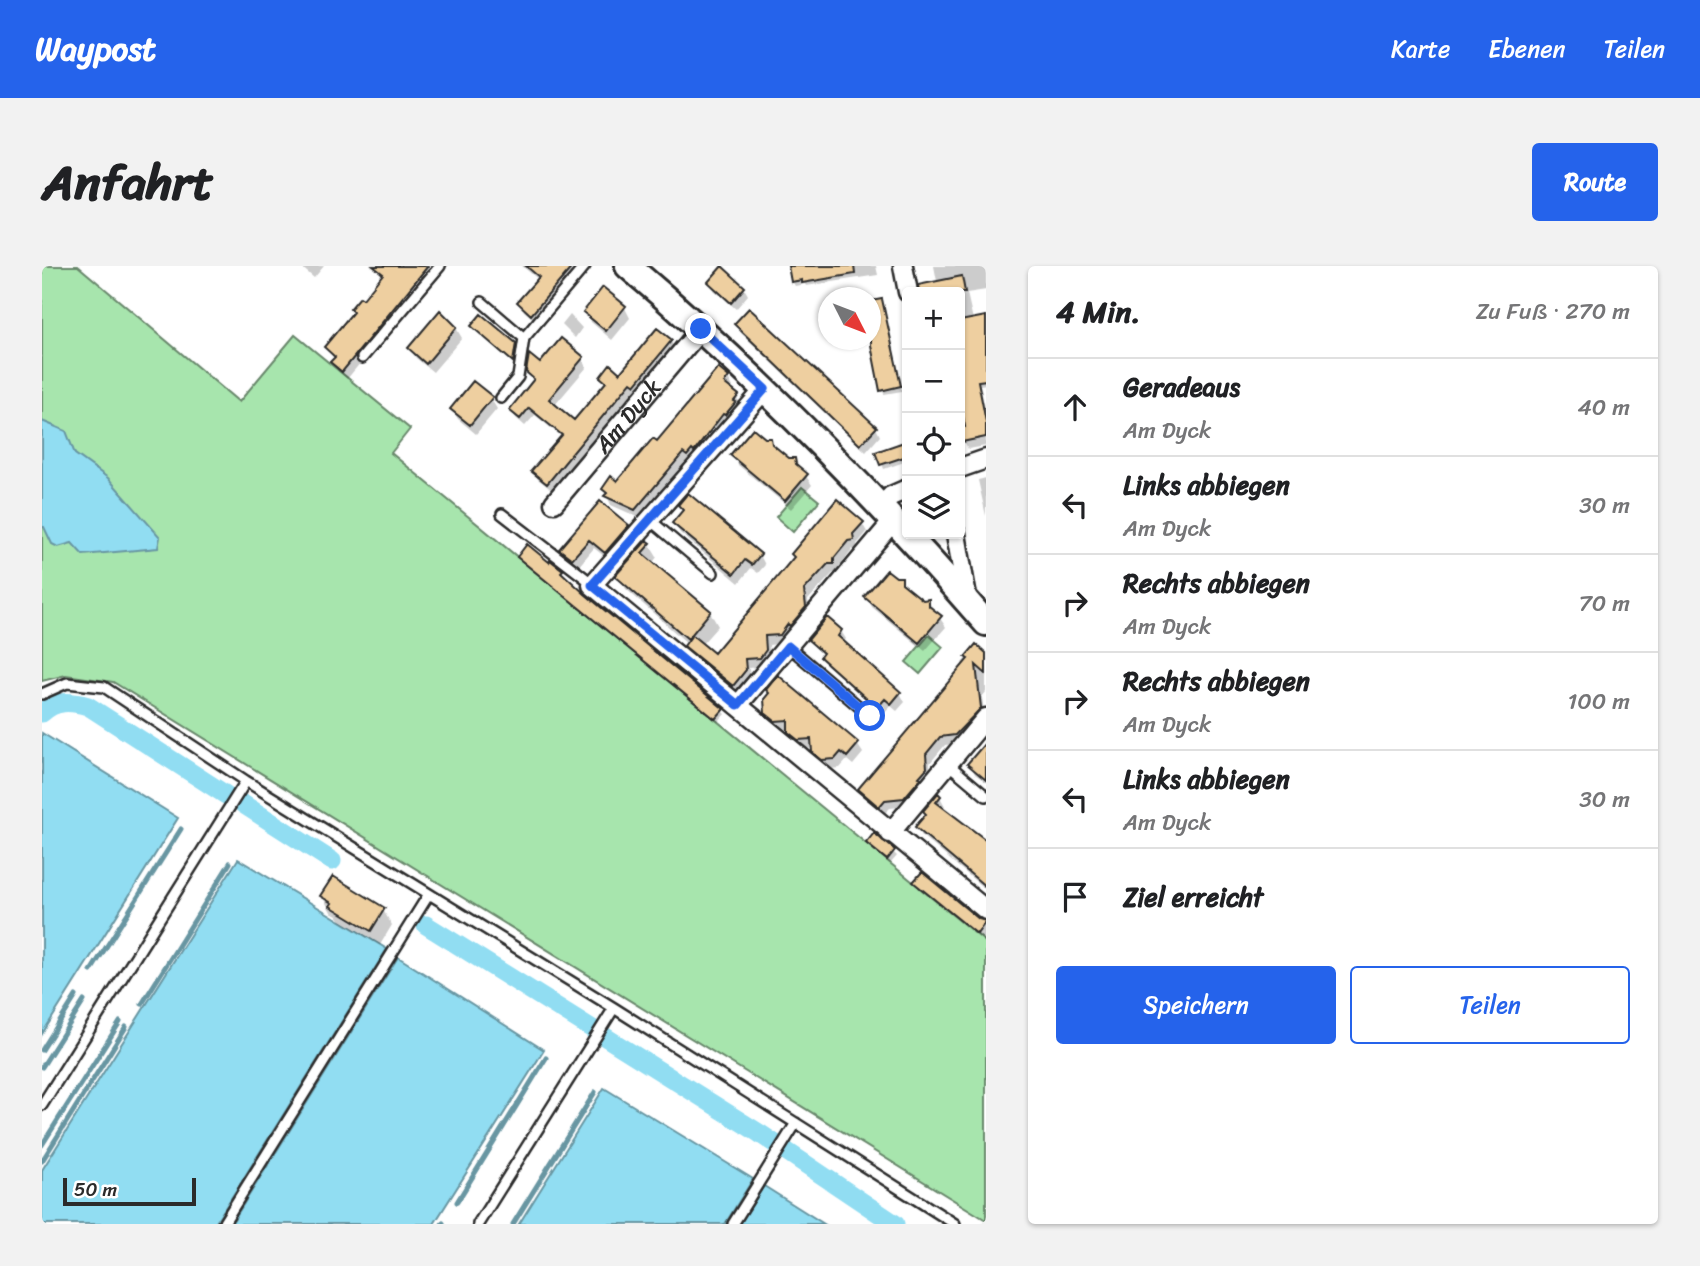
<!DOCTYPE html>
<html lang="de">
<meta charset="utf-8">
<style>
:root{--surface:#fff;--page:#f2f2f2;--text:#202124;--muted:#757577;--line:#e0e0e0;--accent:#2563eb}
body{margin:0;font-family:Sriracha,sans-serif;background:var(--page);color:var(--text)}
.controls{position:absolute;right:21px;top:21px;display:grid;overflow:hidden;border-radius:7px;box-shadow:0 2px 5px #0004}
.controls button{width:63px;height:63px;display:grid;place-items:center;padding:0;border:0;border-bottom:2px solid var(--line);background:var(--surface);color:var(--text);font:35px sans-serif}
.compass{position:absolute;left:776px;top:21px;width:63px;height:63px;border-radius:50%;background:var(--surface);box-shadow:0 2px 5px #0004;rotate:132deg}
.scale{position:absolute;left:21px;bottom:18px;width:133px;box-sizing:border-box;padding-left:7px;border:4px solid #2b2b2b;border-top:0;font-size:19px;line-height:24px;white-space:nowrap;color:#2b2b2b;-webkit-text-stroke:5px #fff;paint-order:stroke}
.stop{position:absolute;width:21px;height:21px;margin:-16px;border:5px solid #2563eb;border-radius:50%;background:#fff}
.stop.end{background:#2563eb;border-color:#fff;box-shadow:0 2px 7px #0008}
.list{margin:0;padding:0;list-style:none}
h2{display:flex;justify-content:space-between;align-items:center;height:91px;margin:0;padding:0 28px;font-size:30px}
h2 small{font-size:23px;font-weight:400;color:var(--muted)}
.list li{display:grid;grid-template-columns:46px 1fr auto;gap:21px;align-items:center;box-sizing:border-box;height:98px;padding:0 28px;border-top:2px solid var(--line)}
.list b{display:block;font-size:26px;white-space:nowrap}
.list p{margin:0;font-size:23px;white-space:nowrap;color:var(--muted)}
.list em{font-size:23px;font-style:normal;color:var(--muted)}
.actions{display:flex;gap:14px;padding:21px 28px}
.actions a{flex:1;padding:16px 0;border:2px solid var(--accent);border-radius:7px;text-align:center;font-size:24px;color:var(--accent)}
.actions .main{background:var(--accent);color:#fff}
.icon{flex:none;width:38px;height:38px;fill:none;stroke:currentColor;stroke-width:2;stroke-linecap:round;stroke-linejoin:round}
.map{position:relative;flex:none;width:944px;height:958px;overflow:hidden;border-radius:7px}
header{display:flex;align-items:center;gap:42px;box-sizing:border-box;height:98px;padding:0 35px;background:var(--accent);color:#fff}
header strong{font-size:33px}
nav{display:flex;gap:38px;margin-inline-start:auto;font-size:24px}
.intro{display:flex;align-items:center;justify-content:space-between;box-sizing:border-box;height:168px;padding:0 42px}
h1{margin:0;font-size:49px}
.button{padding:18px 32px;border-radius:7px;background:var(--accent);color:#fff;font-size:24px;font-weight:700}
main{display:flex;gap:42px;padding:0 42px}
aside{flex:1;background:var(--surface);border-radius:7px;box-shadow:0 2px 5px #0004}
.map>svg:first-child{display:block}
.green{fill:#a7e5ad;stroke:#69886c;stroke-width:2}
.water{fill:#91ddf2;stroke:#6896a2;stroke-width:2}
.shadow{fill:#0003}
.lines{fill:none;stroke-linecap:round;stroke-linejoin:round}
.stream{stroke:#6896a2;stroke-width:5}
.canal{stroke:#91ddf2;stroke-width:19}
.building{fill:#eecfa0;stroke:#2b2b2b;stroke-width:2}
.lane-casing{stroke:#2b2b2b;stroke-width:14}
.street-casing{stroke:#2b2b2b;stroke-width:23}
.secondary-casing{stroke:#2b2b2b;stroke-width:30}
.lane{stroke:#fff;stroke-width:9}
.street{stroke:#fff;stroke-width:18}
.secondary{stroke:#fff;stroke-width:24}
.route{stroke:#2563eb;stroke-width:9}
.labels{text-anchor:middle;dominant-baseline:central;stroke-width:6;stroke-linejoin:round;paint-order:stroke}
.street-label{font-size:23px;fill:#2b2b2b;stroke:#fff}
</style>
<header>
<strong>Waypost</strong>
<nav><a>Karte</a><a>Ebenen</a><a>Teilen</a></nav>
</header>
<div class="intro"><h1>Anfahrt</h1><a class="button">Route</a></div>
<main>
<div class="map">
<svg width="944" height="958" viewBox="0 0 944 958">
<rect width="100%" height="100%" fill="#fff"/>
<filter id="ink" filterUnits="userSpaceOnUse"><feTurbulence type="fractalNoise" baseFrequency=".0143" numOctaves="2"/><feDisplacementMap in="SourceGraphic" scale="14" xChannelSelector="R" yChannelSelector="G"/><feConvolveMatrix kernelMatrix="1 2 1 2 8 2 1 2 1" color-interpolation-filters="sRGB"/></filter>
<g filter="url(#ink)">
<!-- green -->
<path class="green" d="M0 0H36L197 136 253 69 368 163 349 187 944 676V954L71 416 24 409 0 415Z
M760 221 777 235 751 266 734 251Z
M887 369 901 381 878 408 864 396Z"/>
<!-- water -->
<path class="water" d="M0 155 24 165 33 188 66 212 118 271 116 282 41 289 30 277 16 281 10 278 2 261H0Z
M0 467 136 552 0 768Z
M196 593 345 683 173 958H0V904Z
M356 691 502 784 392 958H189Z
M562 822 711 913 683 958H477Z
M722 920 782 958H698Z"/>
<!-- shadow -->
<path class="shadow" d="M258 0H282L272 12Z
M337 0H384L390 10 305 113 296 105 291 97 293 94 284 82 341 12 335 2Z
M480 0H526L533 11 495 56 482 45 477 37 497 14Z
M757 0H834L836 9 764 20 763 18 753 20 750 15Z
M892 0H944V24L925 27 931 54 944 52V75L936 77 944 118 938 119 944 147V180L926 183 922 175 926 163 918 125V26H897Z
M668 17 702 22 706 29 694 43 672 24Z
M562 24 583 42 588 52 570 74 549 56 543 46Z
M840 35 860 125 842 128 828 71V37Z
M528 49 540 62 533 72 520 59Z
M694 58 834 162 838 170 824 186 699 67Z
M431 60 473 78 476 83 473 98Z
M414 62 420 72 391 106 374 92 368 83Z
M616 65 629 76 634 84 598 126 595 124 511 225 496 213 491 205 520 171 493 149 483 160 474 152 469 144 491 115 486 106 498 100 540 92 545 101 512 140 532 157 564 118 560 111 578 109Z
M686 112 691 121 688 124 700 139 651 198 647 195 598 252 569 239 562 223 575 217Z
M449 133 455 143 434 168 416 153 410 143Z
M723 174H728L734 184 746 194 752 193 770 219 749 243 696 199 691 189Z
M865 177V195L842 203 836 187Z
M944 212V250L936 214Z
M558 238 586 261 591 269 568 295 552 282 536 301 525 292 520 284Z
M638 239 718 289 723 299 716 307 709 302 697 317 638 267 632 257 642 246Z
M820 257 825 266 815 278 816 283H811L796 302V307H791L766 334 768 351 743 377 727 379 728 394 723 400 707 402 708 414 696 428 649 389 644 380 646 378 584 323 576 310 607 278 615 291 610 298 668 346 676 360 659 379 672 390Z
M477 291 507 298 520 305 542 329 683 448 676 456Z
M853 313H859L865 323 880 336 886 335 904 361 883 385 830 341 825 331Z
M799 365 804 373 801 377 858 427 863 436 855 445 849 440 841 449 785 399 781 390 768 374Z
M934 381 944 389V426L940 431 942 447 917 477 903 479 888 497V511L867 540 848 542 842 548 823 532 818 524 922 400 920 397Z
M728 428 815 478 821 487 811 499 805 494 798 502 787 503 777 495 771 482 763 483 754 476 748 463 739 464 730 456 725 446Z
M944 479V516L933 508 928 498Z
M898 531 903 540 900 543 944 577V624L880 570 875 561 885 549 883 546Z
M833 569 855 590 848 598 826 577Z
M873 616 944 657V678L877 623Z
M280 630 341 644 350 659 338 679 299 655 295 649 289 646Z"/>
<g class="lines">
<!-- stream -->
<path class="stream" d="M49 705 139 563
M100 738 188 597
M0 784 34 730
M0 801 42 735
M0 879 78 756
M0 895 84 761
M415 936 504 792
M400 958 401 957
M471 958 553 826"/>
<!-- canal -->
<path class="canal" d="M0 447C14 434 28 435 46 440L184 529
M201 538 290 595
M384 659 717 867 853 958"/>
</g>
<!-- building -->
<path class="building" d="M331 0H386L300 106 288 96 293 91 282 81 311 46 308 43 318 31 321 33 341 8Z
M484 0H531L489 49 475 36 497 11Z
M680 0 703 21 689 37 666 16Z
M746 0H812L813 8 760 17V14L749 16Z
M920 10 923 26H877L876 19Z
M561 21 584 40 564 65 541 46Z
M840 33 859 120 838 125 829 79V35Z
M707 42 835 161 818 179 692 58Z
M398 44 415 61 384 98 366 82Z
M439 48 474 77 471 96 429 60Z
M944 50V114L936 115 944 156V171L920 176 918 162 923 161 918 134V55Z
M615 62 630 74 593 119 589 116 505 218 489 205 520 169 487 142 478 153 467 144 492 113 484 106 487 88 498 97 519 72 542 91 507 133 532 154 564 116 558 111 568 98 578 107Z
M676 102 687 111 682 117 697 129 692 135 694 136 683 149 681 148 652 186 650 184 645 190 641 187 593 244 562 230 565 227 560 223 569 210 575 215 611 172 615 175Z
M431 115 451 131 428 159 408 143Z
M711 162 723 172H729L730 178 747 192H753L754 198 766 208 743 235 688 189Z
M865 175V190L838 199 833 186Z
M646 227 719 288 710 299 703 294 692 308 630 257 641 244 636 239Z
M795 233 822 256 811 268 812 274 806 275 792 292V298H786L762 324 764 341 748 360 746 358 738 369 723 370 724 384 718 392 703 393 704 404 691 420 642 380 650 369 672 387 752 291 749 288Z
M558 235 587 259 563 287 547 274 530 293 517 283Z
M605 274 609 277 600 287 669 345 646 373 573 310Z
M485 278 507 296 508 294 521 304 519 306 543 328 682 443 673 453 475 291Z
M845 304 854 311H860V317L881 334 887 333V340L900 350 877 377 822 331Z
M785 351 800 364 796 370 859 426 849 438 843 433 835 442 778 391 781 387 766 374Z
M934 378 944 387V408L934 399 939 442 913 469 898 471 884 488 885 502 877 511 879 512 862 532 843 534 837 541 816 523 926 393 923 391Z
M736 409 817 477 805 491 799 486 793 493 780 494 770 486 769 473 756 474 746 466V454L733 455 723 447 722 433 727 427 724 424Z
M944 476V514L925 498Z
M896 527 899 530 894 536 944 574V621L873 561 884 548 881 545Z
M832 567 853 584 845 594 824 577Z
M880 606 937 653 944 655 935 668 871 616Z
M291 610 343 642 329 665 288 640 290 637 278 630Z"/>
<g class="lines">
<defs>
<path id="lane" d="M440 36 482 72
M320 92 398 0
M459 132 476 111 482 72 543 0
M460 248 551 318
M608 254 671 307
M746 380 828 450
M0 428 25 417 62 421 204 515 572 742 913 958
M906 498 944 530
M0 839 204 515
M181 958 387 628
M436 958 572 742
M691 958 754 857"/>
<g id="street">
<path d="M861 0 866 26"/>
<path d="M723 123 550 319 944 644"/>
<path d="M918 202 944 193"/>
<path id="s1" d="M512 237 659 63"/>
<path d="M839 240 849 230 865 223"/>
<path d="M914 268 926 337"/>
<path d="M696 439 852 254"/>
<path d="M848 567 944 452"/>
</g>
<path id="secondary" d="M586 0C715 109 833 230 944 357"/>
</defs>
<!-- lane casing -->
<use href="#lane" class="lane-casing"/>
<!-- street casing -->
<use href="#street" class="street-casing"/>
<!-- secondary casing -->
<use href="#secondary" class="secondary-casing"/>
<!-- lane -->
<use href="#lane" class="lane"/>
<!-- street -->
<use href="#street" class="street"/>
<!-- secondary -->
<use href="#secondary" class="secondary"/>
</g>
</g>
<g class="lines" filter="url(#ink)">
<!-- route -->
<path class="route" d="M659 63 723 123 550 319 696 439 746 380 828 450"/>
</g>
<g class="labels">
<!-- street labels -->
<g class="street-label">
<text stroke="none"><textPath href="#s1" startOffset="114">Am Dyck</textPath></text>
</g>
</g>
</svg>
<div class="controls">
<button>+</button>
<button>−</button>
<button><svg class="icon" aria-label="locate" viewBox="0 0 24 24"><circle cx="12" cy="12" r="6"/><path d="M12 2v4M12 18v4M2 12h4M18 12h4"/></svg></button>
<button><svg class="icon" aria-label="layers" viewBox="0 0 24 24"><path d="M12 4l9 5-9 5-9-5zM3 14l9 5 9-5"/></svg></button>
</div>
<svg class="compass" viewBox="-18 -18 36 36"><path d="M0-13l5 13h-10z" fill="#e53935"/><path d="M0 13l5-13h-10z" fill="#757577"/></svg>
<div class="scale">50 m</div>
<div class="stop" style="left:828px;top:450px"></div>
<div class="stop end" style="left:659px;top:63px"></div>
</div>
<aside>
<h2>4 Min.<small>Zu Fuß · 270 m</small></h2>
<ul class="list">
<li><svg class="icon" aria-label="ahead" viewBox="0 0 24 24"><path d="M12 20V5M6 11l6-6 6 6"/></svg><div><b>Geradeaus</b><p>Am Dyck</p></div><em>40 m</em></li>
<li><svg class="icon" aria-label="left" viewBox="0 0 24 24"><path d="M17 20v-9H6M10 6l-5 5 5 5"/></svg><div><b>Links abbiegen</b><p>Am Dyck</p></div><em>30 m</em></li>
<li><svg class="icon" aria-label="right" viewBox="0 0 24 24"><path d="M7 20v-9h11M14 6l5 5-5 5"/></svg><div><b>Rechts abbiegen</b><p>Am Dyck</p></div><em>70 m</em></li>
<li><svg class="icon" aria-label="right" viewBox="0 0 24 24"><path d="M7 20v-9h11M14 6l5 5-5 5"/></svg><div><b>Rechts abbiegen</b><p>Am Dyck</p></div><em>100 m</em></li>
<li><svg class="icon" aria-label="left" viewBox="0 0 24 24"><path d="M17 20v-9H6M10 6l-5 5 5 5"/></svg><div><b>Links abbiegen</b><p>Am Dyck</p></div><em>30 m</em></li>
<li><svg class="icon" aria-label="arrive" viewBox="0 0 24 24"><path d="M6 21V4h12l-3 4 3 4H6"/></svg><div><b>Ziel erreicht</b></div></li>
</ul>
<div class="actions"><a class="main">Speichern</a><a>Teilen</a></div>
</aside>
</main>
